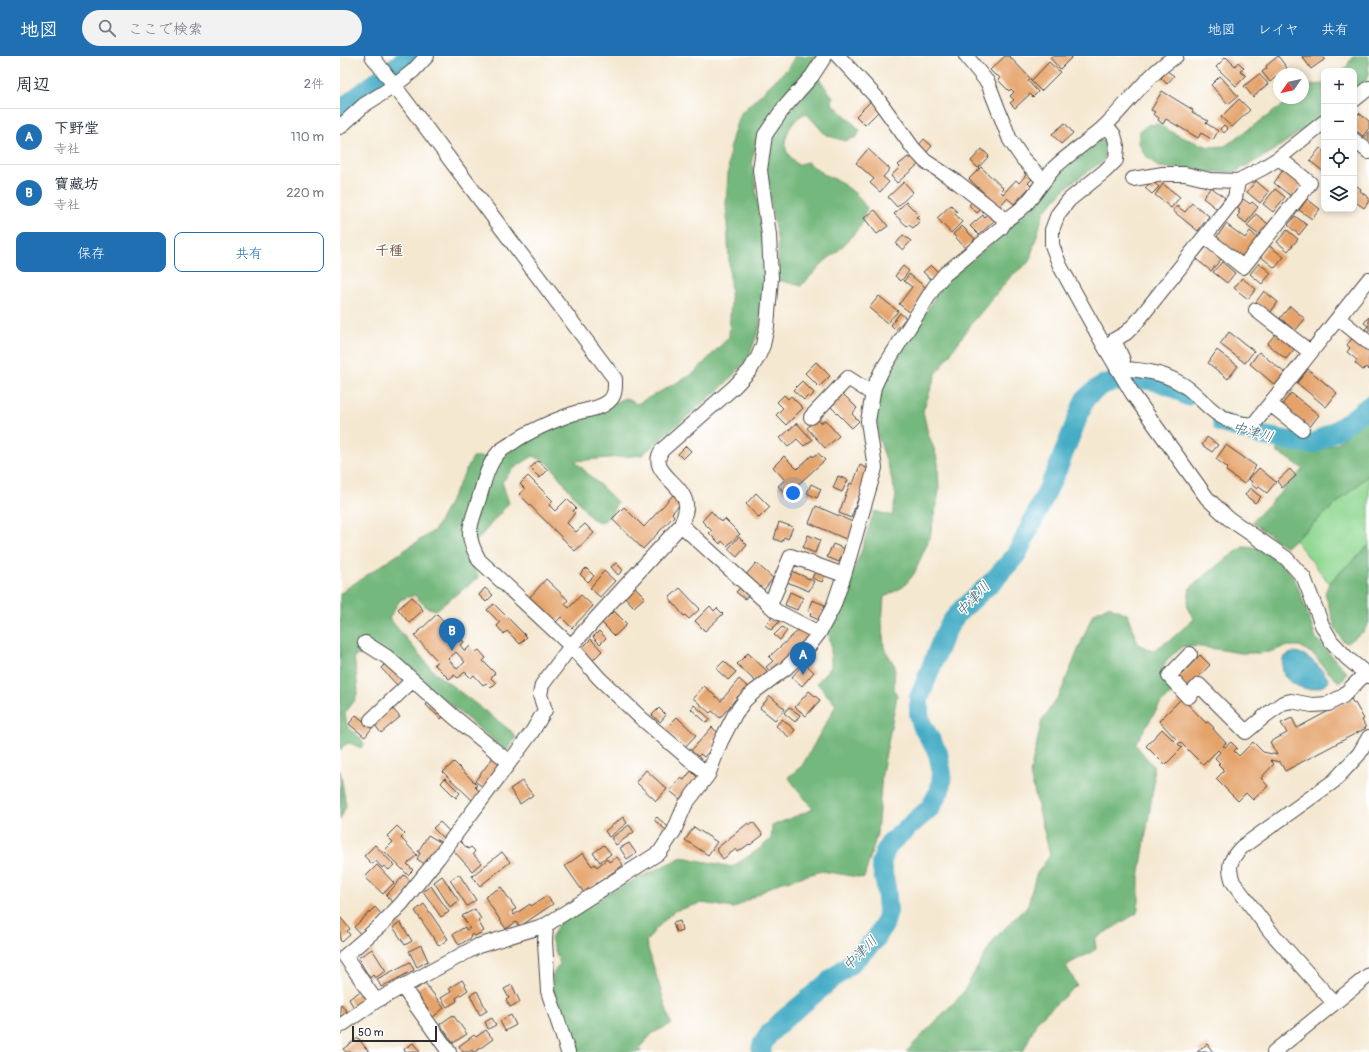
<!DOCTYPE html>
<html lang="ja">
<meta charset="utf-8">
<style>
:root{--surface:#fff;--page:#f2f2f3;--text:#1f2937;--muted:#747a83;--line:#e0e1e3;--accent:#1f6fb2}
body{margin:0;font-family:Pangolin,"Klee One",sans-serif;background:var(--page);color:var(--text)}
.controls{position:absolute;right:12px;top:12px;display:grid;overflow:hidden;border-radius:8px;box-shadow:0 2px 6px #0003}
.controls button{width:36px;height:36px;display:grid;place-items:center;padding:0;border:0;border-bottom:1px solid var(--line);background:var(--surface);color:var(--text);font:20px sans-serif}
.compass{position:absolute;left:933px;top:12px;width:36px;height:36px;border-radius:50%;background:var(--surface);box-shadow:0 2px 6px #0003;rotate:236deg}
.scale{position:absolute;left:12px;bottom:10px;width:85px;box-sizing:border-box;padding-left:4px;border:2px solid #2b2b2b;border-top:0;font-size:11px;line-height:14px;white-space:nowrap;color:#2b2b2b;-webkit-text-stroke:3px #fff;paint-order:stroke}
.you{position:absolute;left:453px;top:437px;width:14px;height:14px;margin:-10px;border:3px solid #fff;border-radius:50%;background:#1a73e8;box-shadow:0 0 0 6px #1a73e833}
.badge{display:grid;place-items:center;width:26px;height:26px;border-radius:50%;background:var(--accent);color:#fff;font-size:13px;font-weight:700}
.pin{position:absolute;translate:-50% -33px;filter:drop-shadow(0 1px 2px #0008)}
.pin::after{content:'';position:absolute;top:21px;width:14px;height:12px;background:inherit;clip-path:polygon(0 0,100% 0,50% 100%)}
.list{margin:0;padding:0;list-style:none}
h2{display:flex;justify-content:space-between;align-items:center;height:52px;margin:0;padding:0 16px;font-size:17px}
h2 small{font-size:13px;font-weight:400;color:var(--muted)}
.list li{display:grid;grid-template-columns:26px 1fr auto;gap:12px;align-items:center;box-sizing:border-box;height:56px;padding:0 16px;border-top:1px solid var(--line)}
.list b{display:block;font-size:15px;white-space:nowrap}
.list p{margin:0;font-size:13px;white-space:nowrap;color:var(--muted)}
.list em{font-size:13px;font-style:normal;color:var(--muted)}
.actions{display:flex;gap:8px;padding:12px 16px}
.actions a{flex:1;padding:9px 0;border:1px solid var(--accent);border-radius:8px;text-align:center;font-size:14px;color:var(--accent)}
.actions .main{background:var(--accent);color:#fff}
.icon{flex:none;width:22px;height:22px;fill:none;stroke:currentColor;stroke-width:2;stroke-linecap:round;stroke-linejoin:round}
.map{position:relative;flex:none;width:1029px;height:996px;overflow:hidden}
header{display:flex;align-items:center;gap:24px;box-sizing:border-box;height:56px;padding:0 20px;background:var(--accent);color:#fff}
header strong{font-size:19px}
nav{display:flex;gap:22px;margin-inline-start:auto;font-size:14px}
.search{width:280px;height:36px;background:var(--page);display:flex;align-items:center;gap:10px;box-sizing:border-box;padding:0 14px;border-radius:22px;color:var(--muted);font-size:15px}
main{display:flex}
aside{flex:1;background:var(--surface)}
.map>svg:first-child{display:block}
.green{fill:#91d893;stroke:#5e825f}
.forest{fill:#74b87d;stroke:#507254}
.water{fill:#47adc6;stroke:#396c78}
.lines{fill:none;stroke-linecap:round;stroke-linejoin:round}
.river{stroke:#47adc6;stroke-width:20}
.building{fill:#e5a36b;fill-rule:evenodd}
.minor-casing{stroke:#494744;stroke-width:16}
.minor{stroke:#fff;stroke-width:14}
.labels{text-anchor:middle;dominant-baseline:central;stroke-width:3;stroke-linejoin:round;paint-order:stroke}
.neighbourhood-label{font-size:14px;font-weight:bold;fill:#6c5541;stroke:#fff}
.water-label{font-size:14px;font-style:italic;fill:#365f69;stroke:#fff}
</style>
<header>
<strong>地図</strong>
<div class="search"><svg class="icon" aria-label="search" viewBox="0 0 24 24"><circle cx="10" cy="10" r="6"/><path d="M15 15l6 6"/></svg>ここで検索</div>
<nav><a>地図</a><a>レイヤ</a><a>共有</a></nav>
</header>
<main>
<aside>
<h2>周辺<small>2件</small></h2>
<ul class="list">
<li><span class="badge">A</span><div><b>下野堂</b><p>寺社</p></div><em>110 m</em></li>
<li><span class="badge">B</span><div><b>寶藏坊</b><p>寺社</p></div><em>220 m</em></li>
</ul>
<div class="actions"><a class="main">保存</a><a>共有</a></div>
</aside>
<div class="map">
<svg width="1029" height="996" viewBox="0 0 1029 996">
<rect width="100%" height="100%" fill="#fff"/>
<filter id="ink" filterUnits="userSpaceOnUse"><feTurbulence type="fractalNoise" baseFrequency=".025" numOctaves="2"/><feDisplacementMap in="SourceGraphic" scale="8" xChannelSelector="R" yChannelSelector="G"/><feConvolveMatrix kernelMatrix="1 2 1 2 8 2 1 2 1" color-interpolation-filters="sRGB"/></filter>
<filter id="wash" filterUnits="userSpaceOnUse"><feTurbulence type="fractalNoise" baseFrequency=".012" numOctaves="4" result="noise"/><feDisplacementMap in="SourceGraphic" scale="16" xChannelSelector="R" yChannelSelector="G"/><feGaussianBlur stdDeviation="0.9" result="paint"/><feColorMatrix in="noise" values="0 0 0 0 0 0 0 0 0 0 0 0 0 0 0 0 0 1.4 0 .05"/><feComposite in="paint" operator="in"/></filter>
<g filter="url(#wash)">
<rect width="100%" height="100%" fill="#f5e8d1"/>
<!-- green -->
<path class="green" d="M1029 419V489L989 527 955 484Z"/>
<!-- forest -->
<path class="forest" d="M455 0H478L467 18 424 66 412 103 420 165 425 223 419 273 408 303 383 330 302 399 235 405 277 446 270 460 261 467 251 462 209 408 193 400 173 413 162 426 169 447 125 498 139 521 96 554 86 551 74 539 60 544 49 562 94 616 171 675 176 682 166 695 51 599 30 598 14 600 18 634 15 644 5 657 7 670 21 683 24 688 21 692 10 687 4 689 0 695V538L6 533 95 474 133 401H162L189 380 241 361 285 342 297 348 353 318 389 281 391 242 386 147 390 90 399 59 448 12Z
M1013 0H1029C1029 21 1029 24 1014 37V15H1003L1007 10Z
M478 22 493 41 492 47 520 74 517 81 505 85 486 79 466 57C453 62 441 82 447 96 449 100 454 105 457 109L467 106 485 119 499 125 516 138 527 152 520 171 497 196 485 205 461 230 438 224V188L426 119 427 100 439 66Z
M984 28V59L930 97 895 116H873L818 111 804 98 798 85 800 75 808 69 818 68 841 81 869 91 885 90 953 42H963V35L972 29Z
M756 84H763L767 94 763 105 730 128 704 155 689 206 671 220 632 267 596 318 583 355 588 378 595 395 598 407 599 435 590 481 574 518 563 531 544 541 542 567 544 592 555 610 554 633 557 640 542 717 537 778 524 822 482 815 436 828 394 852 362 847 334 855 314 875 306 886 331 968 313 977 299 992 301 996H234L213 933 212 919 220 908 211 883 219 867 269 836 342 801 392 811 415 796 431 783 432 770 473 753 448 721 462 710 496 649 477 627 491 611V589L488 575 521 496 534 455 552 460 556 440 550 416 539 383 535 355 543 326 603 228 663 178 688 154 735 101Z
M1029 361V419L946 491 912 466 963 413 951 404 936 396 939 388 976 396 997 387Z
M1029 489V567L1023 576 1006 587 1002 584 995 571 985 537 989 527Z
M903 491 917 492 942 507 955 523 976 582 997 606 1007 616 1004 623 999 626 987 615 974 599 960 590H947L929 596 919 597H901L863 591 844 590 832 599 822 611 832 637 821 647 795 688 813 710 814 727 799 822V845L797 857 755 883 756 893C747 900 735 903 726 910L737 929 697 965 683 996H566L622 938 655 882 688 849 696 819 710 799 690 718 702 664 720 638 753 558 768 550 787 558 798 588 812 595 830 584 854 563 847 552 850 532 879 508Z
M0 714 6 750 0 764Z"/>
<!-- water -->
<path class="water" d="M955 596C969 598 982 613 989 624L988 627C970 638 958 633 944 620L942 610 943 602 949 598Z"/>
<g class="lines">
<!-- river -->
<path class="river" d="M0 54 70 0
M882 367 920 379 950 385 973 388 1006 368 1029 350
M421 996 422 989 429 978 442 965 511 907 535 884 544 869 548 855 546 831 541 808 545 796 550 787 590 752 600 734 602 718 598 697 582 669 579 658V642L603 581 612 565 621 554 653 525 677 498 717 414 745 343C752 336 761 328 771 326 796 320 827 323 847 340"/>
</g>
<g id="blocks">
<!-- building -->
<path class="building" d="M665 0H669L691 23 688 25 698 36 693 41 690 38 675 52 670 47 674 44 670 40 674 36 671 33 669 35 658 24 660 22 657 19 656 20 650 14Z
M713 0H733L720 13 710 2Z
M938 0 947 12 930 26 922 16 927 12 926 10Z
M962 0H982L985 3 971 13Z
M886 1 895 10 898 6 904 12 900 15 906 20 896 30 876 11Z
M709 6 720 16 701 35 691 25Z
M827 15 834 20 827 28 821 22Z
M919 18 928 28 913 41 904 30Z
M880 20 898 40 888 48 871 29Z
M822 35 853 54 852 56 868 65 866 67 878 75 873 84 861 77 858 82 826 63 823 68 818 64 819 62 813 58 815 56 811 54Z
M899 43 910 54 892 71 881 61Z
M532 44 541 53 525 69 516 60Z
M1019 57 1029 65V72L1023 80 1014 73V63Z
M725 67 733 77 721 88 712 78Z
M884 69 888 73 884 77 880 73Z
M1029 75V88L1023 83Z
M584 83 592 90 585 98 577 91Z
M980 92 984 96V116L970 105Z
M528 93 550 113 543 121 549 126 540 136 530 127 534 123 516 107Z
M642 93 649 100 638 112 631 105Z
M574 99 581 106 557 127 551 120 560 111 558 109 568 101 570 103Z
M641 111 663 132 660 135 663 138 676 124 679 127 686 119 684 117 689 112 696 119 688 127 691 130 674 148 667 142 659 151 629 123Z
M943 114 961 129 952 141 934 127Z
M812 125 819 131 812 138 805 132Z
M916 125 929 136 920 147 907 136Z
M564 126 573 136 557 151 548 141Z
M823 128 840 141 831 152 815 139Z
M1014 128 1021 133 1020 135 1029 142V145L1024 152 1014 145Z
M871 131 885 142 877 153 863 142Z
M935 133 945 141 933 156 923 148Z
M636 142 644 150 637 157 629 149Z
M903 143 910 148 912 146 918 151 906 167 897 160 900 157 898 156 900 154 897 152Z
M967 143 980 153 972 163 959 154Z
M566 146 579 159 576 161 580 165 573 172 569 169 567 170 554 158Z
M852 147 869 160 858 175 833 155 837 150 845 156Z
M611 149 617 156 615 158 622 166 611 177 597 162Z
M535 154 548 170 537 178 524 162Z
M650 155 657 162 639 179 630 170 643 159 644 161Z
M916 158 928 168 919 179 907 170Z
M955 160 967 169 959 179 948 169Z
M886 168 905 182 910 175 918 182 904 201 902 199 901 200 876 182Z
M622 170 635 183 625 192 613 178Z
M947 174 958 183 948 195 937 186Z
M563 179 571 185 563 194 556 188Z
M928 189 944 201 935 212 920 200Z
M867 190 882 202 871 215 856 203Z
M882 206 895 217 887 227 873 216Z
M919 207 931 217 922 228 910 218Z
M591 209 599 217 592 224 583 216Z
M563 210 569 215 561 225 555 220Z
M569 218 589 234 571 257 559 248 572 231 564 225Z
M902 222 916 233 908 243 894 232Z
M924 235 938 246 930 257 916 246Z
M539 240 558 255 547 267 529 252Z
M950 250 965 263 955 275 940 262Z
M560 257 566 262 556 274 551 269Z
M1029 261V276L1025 273 1028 270 1024 267Z
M889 276 914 295 905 307 880 288Z
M937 276 956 291 946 303 927 288Z
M1015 279 1029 291V314L1026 311 1023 314 1015 307 1017 304 1007 296 1010 292 1007 289Z
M877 294 898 310 888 323 868 307Z
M919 296 945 317 935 329 910 308Z
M476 306 490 320 479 331 465 317Z
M968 313 997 337 986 351 957 327Z
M462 325 474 337 470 342 468 340 464 344 453 334Z
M951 337 979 359 969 372 941 350Z
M503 338 517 352 512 358 519 365 512 372 491 351Z
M444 339 448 343 451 340 463 352 446 369 436 359 443 352 437 346Z
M477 363 481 367 485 364 499 380 485 392 467 372Z
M457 367 472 384 464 390 457 383 448 391 440 382Z
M867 381 878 389 872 396 862 389Z
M886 389 916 410 904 428 886 415 888 412 876 403Z
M346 390 351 395 343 403 338 398Z
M478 397 485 404 452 434 450 432 445 437 438 430 445 424 433 411 444 400 457 413 472 399 473 401Z
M198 405 208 414 200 422 190 412Z
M520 409 529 413 511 462 499 457 510 427 513 428Z
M919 412 936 426 927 437 919 431 917 433 911 428 912 426 909 423Z
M950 413 956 420 942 432 937 425Z
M188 420 213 445 209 449 215 455 227 443 236 452 233 455 235 457 227 467 236 476 245 468 254 477 235 495 179 438 185 433 180 428Z
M498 420 508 424 502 436 493 432Z
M471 428 481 433 477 442 467 437Z
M910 432 921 441 915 447 905 439Z
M416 437 430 451 419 462 406 448Z
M333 439 341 447 332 457 334 460 303 493 272 463 284 451 304 471Z
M476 450 515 467 508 484 469 467Z
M371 455 381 466 385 463 400 478 387 490 382 485 380 488 369 477 372 475 362 465Z
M439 466 453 471 448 483 444 481 442 486 434 483Z
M468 479 480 484 475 497 463 492Z
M399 481 407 489 397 501 388 493Z
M493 488 505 493 499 506 487 501Z
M276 507 283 514 278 519 271 511Z
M416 507 433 522 423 535 405 520Z
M246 512 254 520 248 526 240 518Z
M476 514 485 518 482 526 472 522Z
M264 515 275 525 260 541 250 532Z
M452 515 474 525 469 535 447 526Z
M206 523 228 544 225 548 229 552 241 539 253 550 232 572 221 561 216 566 190 541Z
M294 530 305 541 294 551 284 540Z
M401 531 409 538 405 543 396 536Z
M145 532 153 539 146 546 139 539Z
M340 532 360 553 349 563 345 559 344 560 329 542Z
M450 536 463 542 457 554 445 549Z
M72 541 83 554 69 567 58 553Z
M472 544 485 549 479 564 470 560 471 556 468 555Z
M154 548 187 581 180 588 167 575 164 578 157 570 160 567 147 554Z
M370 550 374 555 377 552 383 558 365 575 355 565Z
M274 555 287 568 275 580 262 567Z
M97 558 124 586 120 589 125 595 130 590 136 596 139 594 146 602 143 605 155 617 151 622 156 627 151 632 146 627 143 629 134 619 131 622 125 616 118 622 114 619 109 623 94 608 98 605 74 580ZM116 596 125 606 117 613 108 603Z
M433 561 439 566 431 574 425 569Z
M442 571 447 575 440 584 434 579Z
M461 572 470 582 458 593 456 591 452 595 454 597 432 618 426 611 433 605 429 601Z
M259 575 266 582 260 588 253 581Z
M251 583 262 595 252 605 241 593Z
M408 597 428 616 417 627 397 608Z
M860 599 870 609 847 633 837 623Z
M384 605 396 616 388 624 376 613Z
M47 606 64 624 58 630 41 612Z
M464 607 474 616 462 630 452 621Z
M399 623 409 632 401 641 399 639 380 662 372 655 370 657 353 642 364 630 381 645Z
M469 635 480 644 466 660 455 651Z
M430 640 445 653 435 664 420 652Z
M842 642 866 667 868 666 874 672 873 673 886 687 883 690 885 691 891 686 897 692 894 695 899 700 913 686 923 696 937 699 930 686 947 677 941 667 952 662 957 672 1011 643 1014 648 1015 647 1024 663 1022 664 1026 672 945 715 940 706 930 704 934 708 921 722 928 730 913 744 906 737 898 745 876 723 884 715 878 709 880 707 875 702 880 696 878 694 863 709 840 686 838 688 842 692 825 709 806 690 822 673 834 685 836 683 819 665Z
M88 646 104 659 101 663 86 649Z
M354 649 370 663 367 667 351 653Z
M50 650 60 661 41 677 34 668Z
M449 651 460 659 455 666 444 657Z
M319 652 326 659 320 666 312 659Z
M16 659 32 672 25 681 9 668Z
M337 661 356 679 345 691 325 673Z
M442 663 455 674 449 681 436 670Z
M372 671 378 677 372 685 376 688 364 701 360 698 357 702 350 696Z
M155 699 164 705 144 732 135 725Z
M114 706 137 729 135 731 141 737 133 745 103 716Z
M306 714 327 733 316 745 296 726Z
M351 715 358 722 340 743 330 735 341 722 344 724Z
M105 722 120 737 116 742 101 727Z
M182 725 193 739 180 748 170 733Z
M283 761 287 767 269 781 265 775Z
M317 761 328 771 326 774 314 764Z
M100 766 110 776 103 782 93 772Z
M413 766 423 779 410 789 409 788 398 796 396 793 383 803 376 793 408 767 409 769Z
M289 769 294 776 276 789 271 782Z
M57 770 65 778 61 782 77 799 67 808 73 814 68 819 44 795 53 786 47 780Z
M354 771 377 786 368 799 345 784Z
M88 779 102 787 86 809 77 803 80 797 78 796Z
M120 785 128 793 131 791 135 795 133 798 141 807 132 815 112 793Z
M289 787 296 797 287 803 280 792Z
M35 789 54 809 49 814 44 810 42 812 36 805 32 808 24 800Z
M264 789 271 798 260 806 253 797Z
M162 796 170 806 140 830 132 820Z
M243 797 252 810 255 808 257 811 267 803 269 806 277 801 283 809 244 837 225 810Z
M37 809 54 827 43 838 25 821Z
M119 818 136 844 127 850 110 824Z
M64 819 73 827 55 848 46 840Z
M102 820 119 845 110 851 94 826Z
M91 830 109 856 101 861 83 835Z
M161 831 176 853 172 855 174 859 190 848 191 850 207 840 213 848 179 871 176 866 166 873 145 841Z
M84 848 108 883 99 890 75 855Z
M35 851 43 860 22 880 14 871Z
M135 853 141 863 138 865 144 875 135 880 133 878 130 880 131 882 119 889 113 878 125 871 126 874 130 872 122 860Z
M0 861 10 873 7 875 10 879 2 886 0 884Z
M340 865 342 874 336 876 333 867Z
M60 866 72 885 65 889 53 871Z
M81 889 88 905 77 911 69 895Z
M32 893 46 915 35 922 33 919 30 922 18 902Z
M70 906 74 914 41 931 37 923Z
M122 924 128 934 116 942 117 945 107 951 101 942 111 936 109 932Z
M85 927 104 952 93 961 74 935Z
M172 929 180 946 170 951 166 944 169 942 164 933Z
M22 934 28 942 14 952 9 943Z
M137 935 147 955 140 959 130 939Z
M1 948 7 956 0 961V949Z
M113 959 127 978 113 987 100 968Z
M171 959 176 969 165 975 160 965Z
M152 962 156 969 148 973 145 966Z
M146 974 153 983 135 996H133L132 994 129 996H123L119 990 134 979 136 981Z
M18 982 29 996H6L3 993Z
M73 987 80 996H65L64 993Z
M867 988 873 996H857Z"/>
</g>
</g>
<g filter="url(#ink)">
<use href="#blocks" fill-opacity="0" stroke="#494744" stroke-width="1"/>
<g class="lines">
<defs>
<path id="minor" d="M32 0 275 323C275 331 276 339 269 345 261 353 245 354 235 357 212 365 191 374 172 387 168 390 163 392 159 396 147 409 143 430 138 446 129 473 125 478 139 504L231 590 259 622 301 662 368 719
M498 0 537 42 573 92 585 105 617 126 666 164
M626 0 648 27 670 84 683 103 704 125
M1014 44 1029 32
M766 69 774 79 777 90 776 104 765 115 729 144 718 158 712 174V189L720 210 766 293 792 337 867 442 888 462 946 502 964 522 982 569 991 585 1007 602 1029 620
M0 71 24 49 54 30 73 15 87 0
M1014 84 1029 96
M793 123 823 118H845L870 124 898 125 923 112 939 102 984 66
M865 181 903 211 970 127 939 102
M916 254 970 296
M998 262 1029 287
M777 312C799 314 820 315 840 327 857 336 868 355 886 363 894 367 905 368 913 369L1029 223
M777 312 783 304 774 284 786 277 796 267 895 142 898 125
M930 348 962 373
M471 361 508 322 533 338
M430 549 451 500 504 519
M479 577 436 555 341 469C343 463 347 455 346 448 343 426 307 416 322 394L394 331 410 314 418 301 423 289 427 270 431 222 429 179 420 114 425 79 443 53 472 20 485 0
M25 587 47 601 113 660 169 706
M850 598 829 620 848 641 859 629 906 676 926 659 943 647 951 645 972 649 988 648 1003 640 1026 617
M31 664 73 624
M206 869 205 886 208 935 228 996
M62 930 109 996
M36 945 5 900 41 869 62 847 98 802 192 676 205 654 200 639 202 629 231 590 341 469
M994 947 930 875 893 826C887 810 890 803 902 791L994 725 1019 698 1029 681
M0 970 36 945 138 890 206 869 320 796 334 775 345 749 368 719 381 685 395 658 405 644 415 635 446 612 469 590 479 577 493 551 504 519 535 412 528 365 534 331 541 316 595 230 605 218 661 172C668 159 673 161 682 152 695 140 703 124 715 111 731 96 751 84 767 68 790 45 808 18 836 0
M934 996 1029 919"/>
</defs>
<!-- minor casing -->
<use href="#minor" class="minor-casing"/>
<!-- minor -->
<use href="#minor" class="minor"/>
</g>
</g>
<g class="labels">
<!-- neighbourhood labels -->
<g class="neighbourhood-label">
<text x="49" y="194">千種</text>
</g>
<!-- water labels -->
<g class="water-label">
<text transform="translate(913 376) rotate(15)">中津川</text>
<text transform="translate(633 543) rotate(-46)">中津川</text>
<text transform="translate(520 897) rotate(-45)">中津川</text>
</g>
</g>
</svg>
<div class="controls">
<button>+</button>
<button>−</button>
<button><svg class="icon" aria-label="locate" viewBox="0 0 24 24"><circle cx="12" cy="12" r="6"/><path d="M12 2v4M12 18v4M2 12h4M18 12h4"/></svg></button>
<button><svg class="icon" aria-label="layers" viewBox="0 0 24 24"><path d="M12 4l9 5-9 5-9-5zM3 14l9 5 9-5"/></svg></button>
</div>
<svg class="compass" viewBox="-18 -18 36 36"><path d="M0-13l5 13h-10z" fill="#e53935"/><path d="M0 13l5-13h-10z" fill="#747a83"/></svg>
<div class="scale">50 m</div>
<div class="you"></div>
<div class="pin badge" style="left:463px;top:619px">A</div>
<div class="pin badge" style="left:112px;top:595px">B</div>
</div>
</main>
